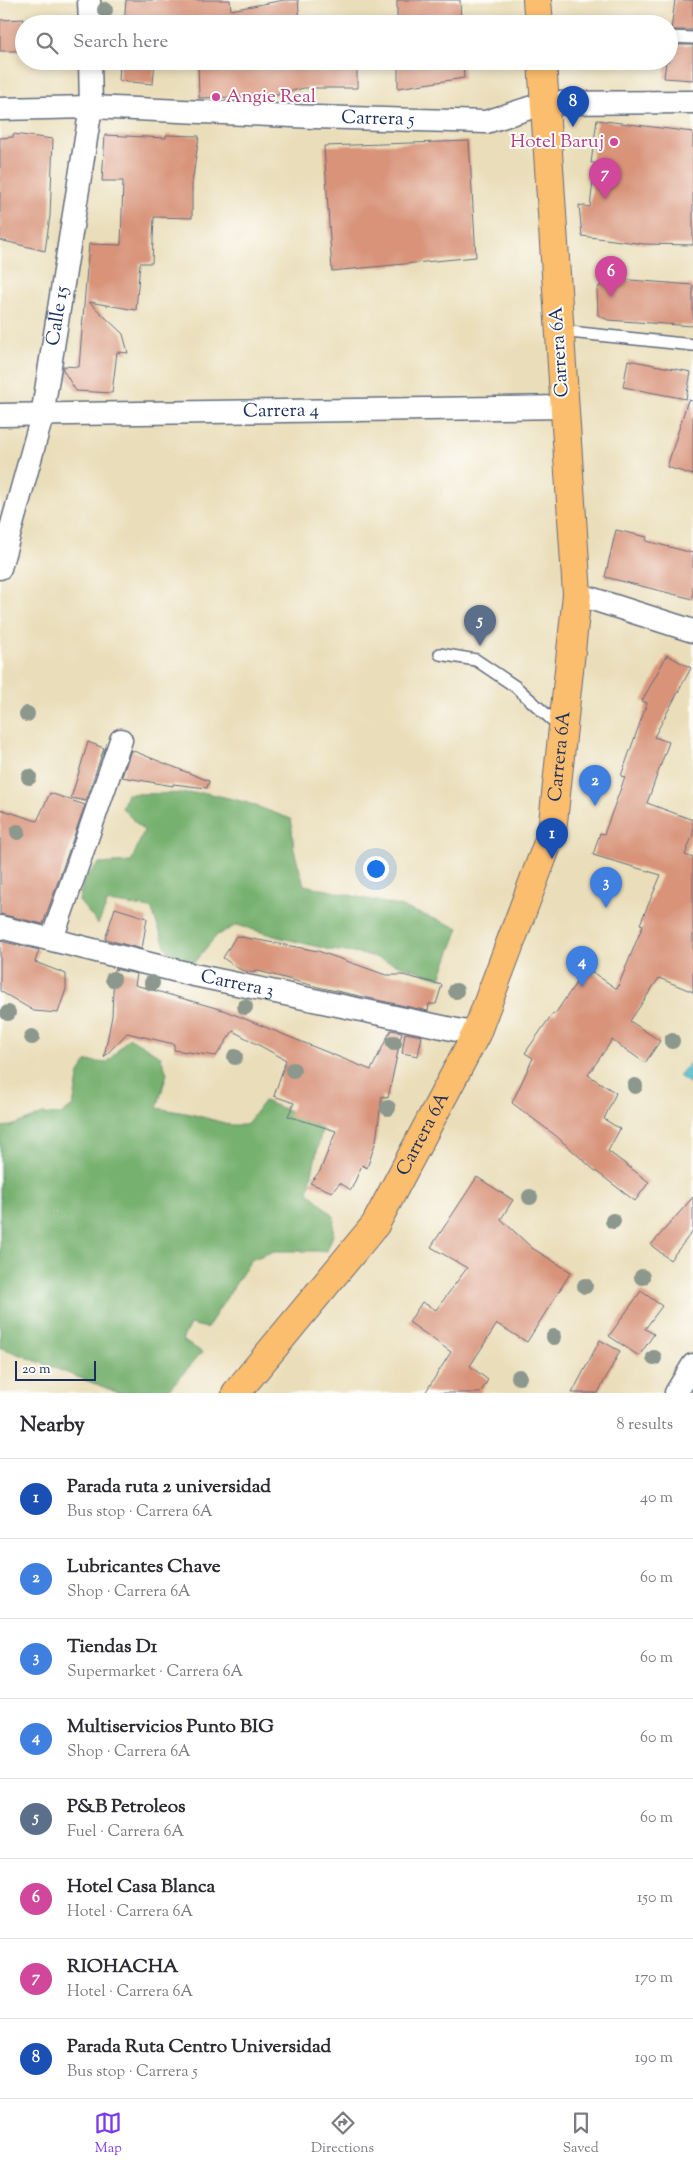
<!DOCTYPE html>
<meta charset="utf-8">
<style>
:root{--surface:#fff;--page:#f7f7f7;--text:#2b2b33;--muted:#7c7c81;--line:#e1e1e2;--accent:#7c3aed}
body{margin:0;font-family:"Sorts Mill Goudy",serif;background:var(--page);color:var(--text)}
.scale{position:absolute;left:15px;bottom:12px;width:81px;box-sizing:border-box;padding-left:5px;border:2px solid #1b2f5e;border-top:0;font-size:14px;line-height:18px;white-space:nowrap;color:#1b2f5e;-webkit-text-stroke:4px #fdfcf7;paint-order:stroke}
.you{position:absolute;left:375px;top:868px;width:18px;height:18px;margin:-12px;border:4px solid #fff;border-radius:50%;background:#1a73e8;box-shadow:0 0 0 8px #1a73e833}
.badge{display:grid;place-items:center;width:32px;height:32px;border-radius:50%;background:var(--accent);color:#fff;font-size:16px;font-weight:700}
.pin{position:absolute;translate:-50% -41px;filter:drop-shadow(0 1px 2px #0008)}
.pin::after{content:'';position:absolute;top:26px;width:18px;height:15px;background:inherit;clip-path:polygon(0 0,100% 0,50% 100%)}
.list{margin:0;padding:0;list-style:none}
h2{display:flex;justify-content:space-between;align-items:center;height:65px;margin:0;padding:0 20px;font-size:21px}
h2 small{font-size:16px;font-weight:400;color:var(--muted)}
.list li{display:grid;grid-template-columns:32px 1fr auto;gap:15px;align-items:center;box-sizing:border-box;height:80px;padding:0 20px;border-top:1px solid var(--line)}
.list b{display:block;font-size:19px;white-space:nowrap}
.list p{margin:0;font-size:16px;white-space:nowrap;color:var(--muted)}
.list em{font-size:16px;font-style:normal;color:var(--muted)}
.icon{flex:none;width:28px;height:28px;fill:none;stroke:currentColor;stroke-width:2;stroke-linecap:round;stroke-linejoin:round}
.map{position:relative;flex:none;width:693px;height:1393px;overflow:hidden}
.search{position:absolute;background:var(--surface);box-shadow:0 2px 8px #0003;left:15px;right:15px;top:15px;height:55px;display:flex;align-items:center;gap:12px;box-sizing:border-box;padding:0 18px;border-radius:28px;color:var(--muted);font-size:19px}
.sheet{height:705px;background:var(--surface)}
nav{display:flex;justify-content:space-around;align-items:center;box-sizing:border-box;height:70px;border-top:1px solid var(--line);background:var(--surface);font-size:14px;color:var(--muted)}
nav a{display:grid;justify-items:center;gap:2px}
nav .on{color:var(--accent)}
.map>svg:first-child{display:block}
.forest{fill:#77b170;stroke:#497067}
.water{fill:#4ebbc9;stroke:#347594}
.building{fill:#d89379}
.lines{fill:none;stroke-linecap:round;stroke-linejoin:round}
.lane-casing{stroke:#636c7e;stroke-width:14}
.street-casing{stroke:#636c7e;stroke-width:25}
.highway-casing{stroke:#636c7e;stroke-width:30}
.lane{stroke:#fff;stroke-width:11}
.street{stroke:#fff;stroke-width:22}
.highway{stroke:#fbbd6e;stroke-width:28}
.tree{fill:#8c988d}
.hotel-dot{fill:#d1479c;stroke:#fdfcf7;stroke-width:2}
.labels{text-anchor:middle;dominant-baseline:central;stroke-width:4;stroke-linejoin:round;paint-order:stroke}
.hotel-label{font-size:19px;fill:#b23c85;stroke:#fdfcf7;text-anchor:start}
.street-label{font-size:19px;fill:#1b2f5e;stroke:#fdfcf7}
</style>
<div class="map">
<svg width="693" height="1393" viewBox="0 0 693 1393">
<rect width="100%" height="100%" fill="#fdfcf7"/>
<filter id="ink" filterUnits="userSpaceOnUse"><feTurbulence type="fractalNoise" baseFrequency=".02" numOctaves="2"/><feDisplacementMap in="SourceGraphic" scale="10" xChannelSelector="R" yChannelSelector="G"/><feConvolveMatrix kernelMatrix="1 2 1 2 8 2 1 2 1" color-interpolation-filters="sRGB"/></filter>
<filter id="wash" filterUnits="userSpaceOnUse"><feTurbulence type="fractalNoise" baseFrequency=".0096" numOctaves="4" result="noise"/><feDisplacementMap in="SourceGraphic" scale="20" xChannelSelector="R" yChannelSelector="G"/><feGaussianBlur stdDeviation="1.12" result="paint"/><feColorMatrix in="noise" values="0 0 0 0 0 0 0 0 0 0 0 0 0 0 0 0 0 1.4 0 .05"/><feComposite in="paint" operator="in"/></filter>
<g filter="url(#wash)">
<rect width="100%" height="100%" fill="#eadeba"/>
<!-- forest -->
<path class="forest" d="M207 793 245 802 291 819 294 850 304 885 399 906 459 928 440 978 368 955 331 950 278 937 237 925 217 935 191 966 174 960 166 948 151 908 108 902 98 924 79 901 84 880 98 864 131 862 144 831 122 808 127 794Z
M129 1037 160 1056 167 1073 157 1108 191 1114 232 1125H246L264 1101 292 1112 322 1129 308 1191 334 1216 333 1235 327 1251H274L251 1260 207 1328 190 1324 182 1340 202 1352 166 1393H119L0 1347V1127L11 1126 43 1114 60 1115 73 1106 79 1073 87 1061 107 1063Z"/>
<!-- water -->
<path class="water" d="M693 1059V1086L679 1076Z"/>
<g id="blocks">
<!-- building -->
<path class="building" d="M126 0H230L231 10 284 0H298L300 23 344 21V24H124Z
M397 0H460L461 24H397Z
M675 0H693V30H671Z
M24 19V51H0V20Z
M669 45H693V80L664 78 666 61H669Z
M120 61H155L153 84 119 81Z
M198 61H357V88H304L272 96 199 98Z
M398 61H463L464 78 398 88Z
M597 120 693 132V245L644 244 582 236 579 205 590 207 595 163H591Z
M13 134 53 139 50 216 45 251 0 240V138L13 137Z
M105 135 166 138V135L199 136 192 183V218L154 217 152 263H140L136 310 89 302 123 334 128 353 117 352 112 393 76 391 63 370V366L79 367 89 244 121 245 123 181H102Z
M469 141 476 257 332 271 324 146Z
M605 278 693 285V326L608 320 598 315 597 290Z
M628 360 691 372 686 399 623 387Z
M688 400 693 401V475L667 467Z
M616 530 647 537 646 541 693 553V599L605 577Z
M667 655 691 668 654 737 669 742 647 803 693 820V834L685 855 693 858V992L659 978 630 1021 660 1041 645 1063 612 1040 588 1075 616 1093 604 1119 620 1129 608 1151 649 1182 635 1201 593 1169 555 1135 512 1103 533 1058 525 1053 553 1013 555 1014 586 968 617 989 643 925 640 924 661 875 593 855 600 833 604 834 625 777 621 776 647 703 642 701Z
M88 742 104 748 86 801 71 798Z
M131 750 209 781 207 788 173 784V786L122 777Z
M50 793 85 805 43 924 0 914V809L37 821Z
M115 908 147 918 142 949 105 939Z
M236 936 318 951 386 975H403L442 985 436 1004H429L428 1011 318 987 255 970 254 973 241 970 223 958Z
M0 941 39 950 35 962 66 974V989L58 1013 34 1011 0 991Z
M114 969 137 974 135 985 223 1010 371 1070 391 1030 402 1032 388 1098 382 1096 376 1141 367 1168 362 1165 351 1190 340 1183 332 1192 310 1183 320 1171 336 1131 288 1116 294 1103 274 1096 286 1060 233 1031 216 1056 174 1050V1044L127 1033 104 1057 112 1016Z
M405 1033 422 1036 418 1056 402 1053Z
M477 1177 513 1200 501 1219 532 1248 571 1272 527 1342 497 1324 470 1366 488 1380 480 1393H425L451 1352 409 1322 422 1302 436 1310 467 1268 431 1247Z
M693 1197V1231L670 1260 651 1245Z
M641 1291 662 1306 645 1329 654 1334 639 1356 609 1336Z
M600 1340 620 1351 598 1393H572Z"/>
</g>
</g>
<g filter="url(#ink)">
<use href="#blocks" fill-opacity="0" stroke="#636c7e" stroke-width="1"/>
<g class="lines">
<defs>
<path id="lane" d="M669 37 693 38
M560 331 693 345
M440 654 476 660 516 687 561 728"/>
<g id="street">
<path d="M89 0 90 24"/>
<path id="s1" d="M0 109 91 107 315 117 486 122 545 103 693 102"/>
<path id="s2" d="M0 415 564 407"/>
<path id="s3" d="M0 568 42 416 91 107 90 61"/>
<path d="M577 594 693 631"/>
<path id="s4" d="M0 927 194 975 476 1034"/>
<path d="M52 939 121 740"/>
<path d="M676 1393 693 1365"/>
</g>
<g id="highway">
<path d="M537 0 539 24"/>
<path id="s5" d="M236 1393 375 1225 476 1034 552 832 577 594 542 61"/>
</g>
</defs>
<!-- lane casing -->
<use href="#lane" class="lane-casing"/>
<!-- street casing -->
<use href="#street" class="street-casing"/>
<!-- highway casing -->
<use href="#highway" class="highway-casing"/>
<!-- lane -->
<use href="#lane" class="lane"/>
<!-- street -->
<use href="#street" class="street"/>
<!-- highway -->
<use href="#highway" class="highway"/>
</g>
<!-- trees -->
<g class="tree">
<circle cx="105" cy="10" r="8"/>
<circle cx="27" cy="714" r="8"/>
<circle cx="29" cy="777" r="8"/>
<circle cx="18" cy="832" r="8"/>
<circle cx="113" cy="979" r="8"/>
<circle cx="152" cy="983" r="8"/>
<circle cx="456" cy="991" r="8"/>
<circle cx="245" cy="1007" r="8"/>
<circle cx="8" cy="1013" r="8"/>
<circle cx="32" cy="1037" r="8"/>
<circle cx="672" cy="1041" r="8"/>
<circle cx="394" cy="1043" r="8"/>
<circle cx="235" cy="1057" r="8"/>
<circle cx="293" cy="1070" r="8"/>
<circle cx="635" cy="1086" r="8"/>
<circle cx="388" cy="1108" r="8"/>
<circle cx="530" cy="1197" r="8"/>
<circle cx="613" cy="1221" r="8"/>
<circle cx="642" cy="1277" r="8"/>
<circle cx="585" cy="1286" r="8"/>
<circle cx="554" cy="1337" r="8"/>
<circle cx="654" cy="1358" r="8"/>
<circle cx="519" cy="1377" r="8"/>
</g>
</g>
<!-- markers -->
<g class="hotel-dot">
<circle cx="216" cy="97" r="5"/>
<circle cx="614" cy="142" r="5"/>
</g>
<g class="labels">
<!-- hotel labels -->
<g class="hotel-label">
<text x="226" y="97">Angie Real</text>
<text x="604" y="142" text-anchor="end">Hotel Baruj</text>
</g>
<!-- street labels -->
<g class="street-label">
<text stroke="none"><textPath href="#s1" startOffset="378">Carrera 5</textPath></text>
<text stroke="none"><textPath href="#s3" startOffset="259">Calle 15</textPath></text>
<text transform="translate(560 352) rotate(-94)">Carrera 6A</text>
<text stroke="none"><textPath href="#s2" startOffset="281">Carrera 4</textPath></text>
<text stroke="none"><textPath href="#s5" startOffset="726">Carrera 6A</textPath></text>
<text stroke="none"><textPath href="#s4" startOffset="244">Carrera 3</textPath></text>
<text stroke="none"><textPath href="#s5" startOffset="321">Carrera 6A</textPath></text>
</g>
</g>
</svg>
<div class="scale">20 m</div>
<div class="you"></div>
<div class="pin badge" style="left:552px;top:859px;background:#1a4fb4">1</div>
<div class="pin badge" style="left:595px;top:806px;background:#3f7fe0">2</div>
<div class="pin badge" style="left:606px;top:908px;background:#3f7fe0">3</div>
<div class="pin badge" style="left:582px;top:987px;background:#3f7fe0">4</div>
<div class="pin badge" style="left:480px;top:646px;background:#5c6f8a">5</div>
<div class="pin badge" style="left:611px;top:297px;background:#d1479c">6</div>
<div class="pin badge" style="left:605px;top:199px;background:#d1479c">7</div>
<div class="pin badge" style="left:573px;top:127px;background:#1a4fb4">8</div>
<div class="search"><svg class="icon" aria-label="search" viewBox="0 0 24 24"><circle cx="10" cy="10" r="6"/><path d="M15 15l6 6"/></svg>Search here</div>
</div>
<section class="sheet">
<h2>Nearby<small>8 results</small></h2>
<ul class="list">
<li><span class="badge" style="background:#1a4fb4">1</span><div><b>Parada ruta 2 universidad</b><p>Bus stop · Carrera 6A</p></div><em>40 m</em></li>
<li><span class="badge" style="background:#3f7fe0">2</span><div><b>Lubricantes Chave</b><p>Shop · Carrera 6A</p></div><em>60 m</em></li>
<li><span class="badge" style="background:#3f7fe0">3</span><div><b>Tiendas D1</b><p>Supermarket · Carrera 6A</p></div><em>60 m</em></li>
<li><span class="badge" style="background:#3f7fe0">4</span><div><b>Multiservicios Punto BIG</b><p>Shop · Carrera 6A</p></div><em>60 m</em></li>
<li><span class="badge" style="background:#5c6f8a">5</span><div><b>P&amp;B Petroleos</b><p>Fuel · Carrera 6A</p></div><em>60 m</em></li>
<li><span class="badge" style="background:#d1479c">6</span><div><b>Hotel Casa Blanca</b><p>Hotel · Carrera 6A</p></div><em>150 m</em></li>
<li><span class="badge" style="background:#d1479c">7</span><div><b>RIOHACHA</b><p>Hotel · Carrera 6A</p></div><em>170 m</em></li>
<li><span class="badge" style="background:#1a4fb4">8</span><div><b>Parada Ruta Centro Universidad</b><p>Bus stop · Carrera 5</p></div><em>190 m</em></li>
</ul>
</section>
<nav>
<a class="on"><svg class="icon" aria-label="map" viewBox="0 0 24 24"><path d="M3 6l6-2 6 2 6-2v14l-6 2-6-2-6 2zM9 4v14M15 6v14"/></svg>Map</a>
<a><svg class="icon" aria-label="directions" viewBox="0 0 24 24"><path d="M12 3l9 9-9 9-9-9zM9 14v-3h6M13 9l2 2-2 2"/></svg>Directions</a>
<a><svg class="icon" aria-label="saved" viewBox="0 0 24 24"><path d="M7 4h10v16l-5-4-5 4z"/></svg>Saved</a>
</nav>
